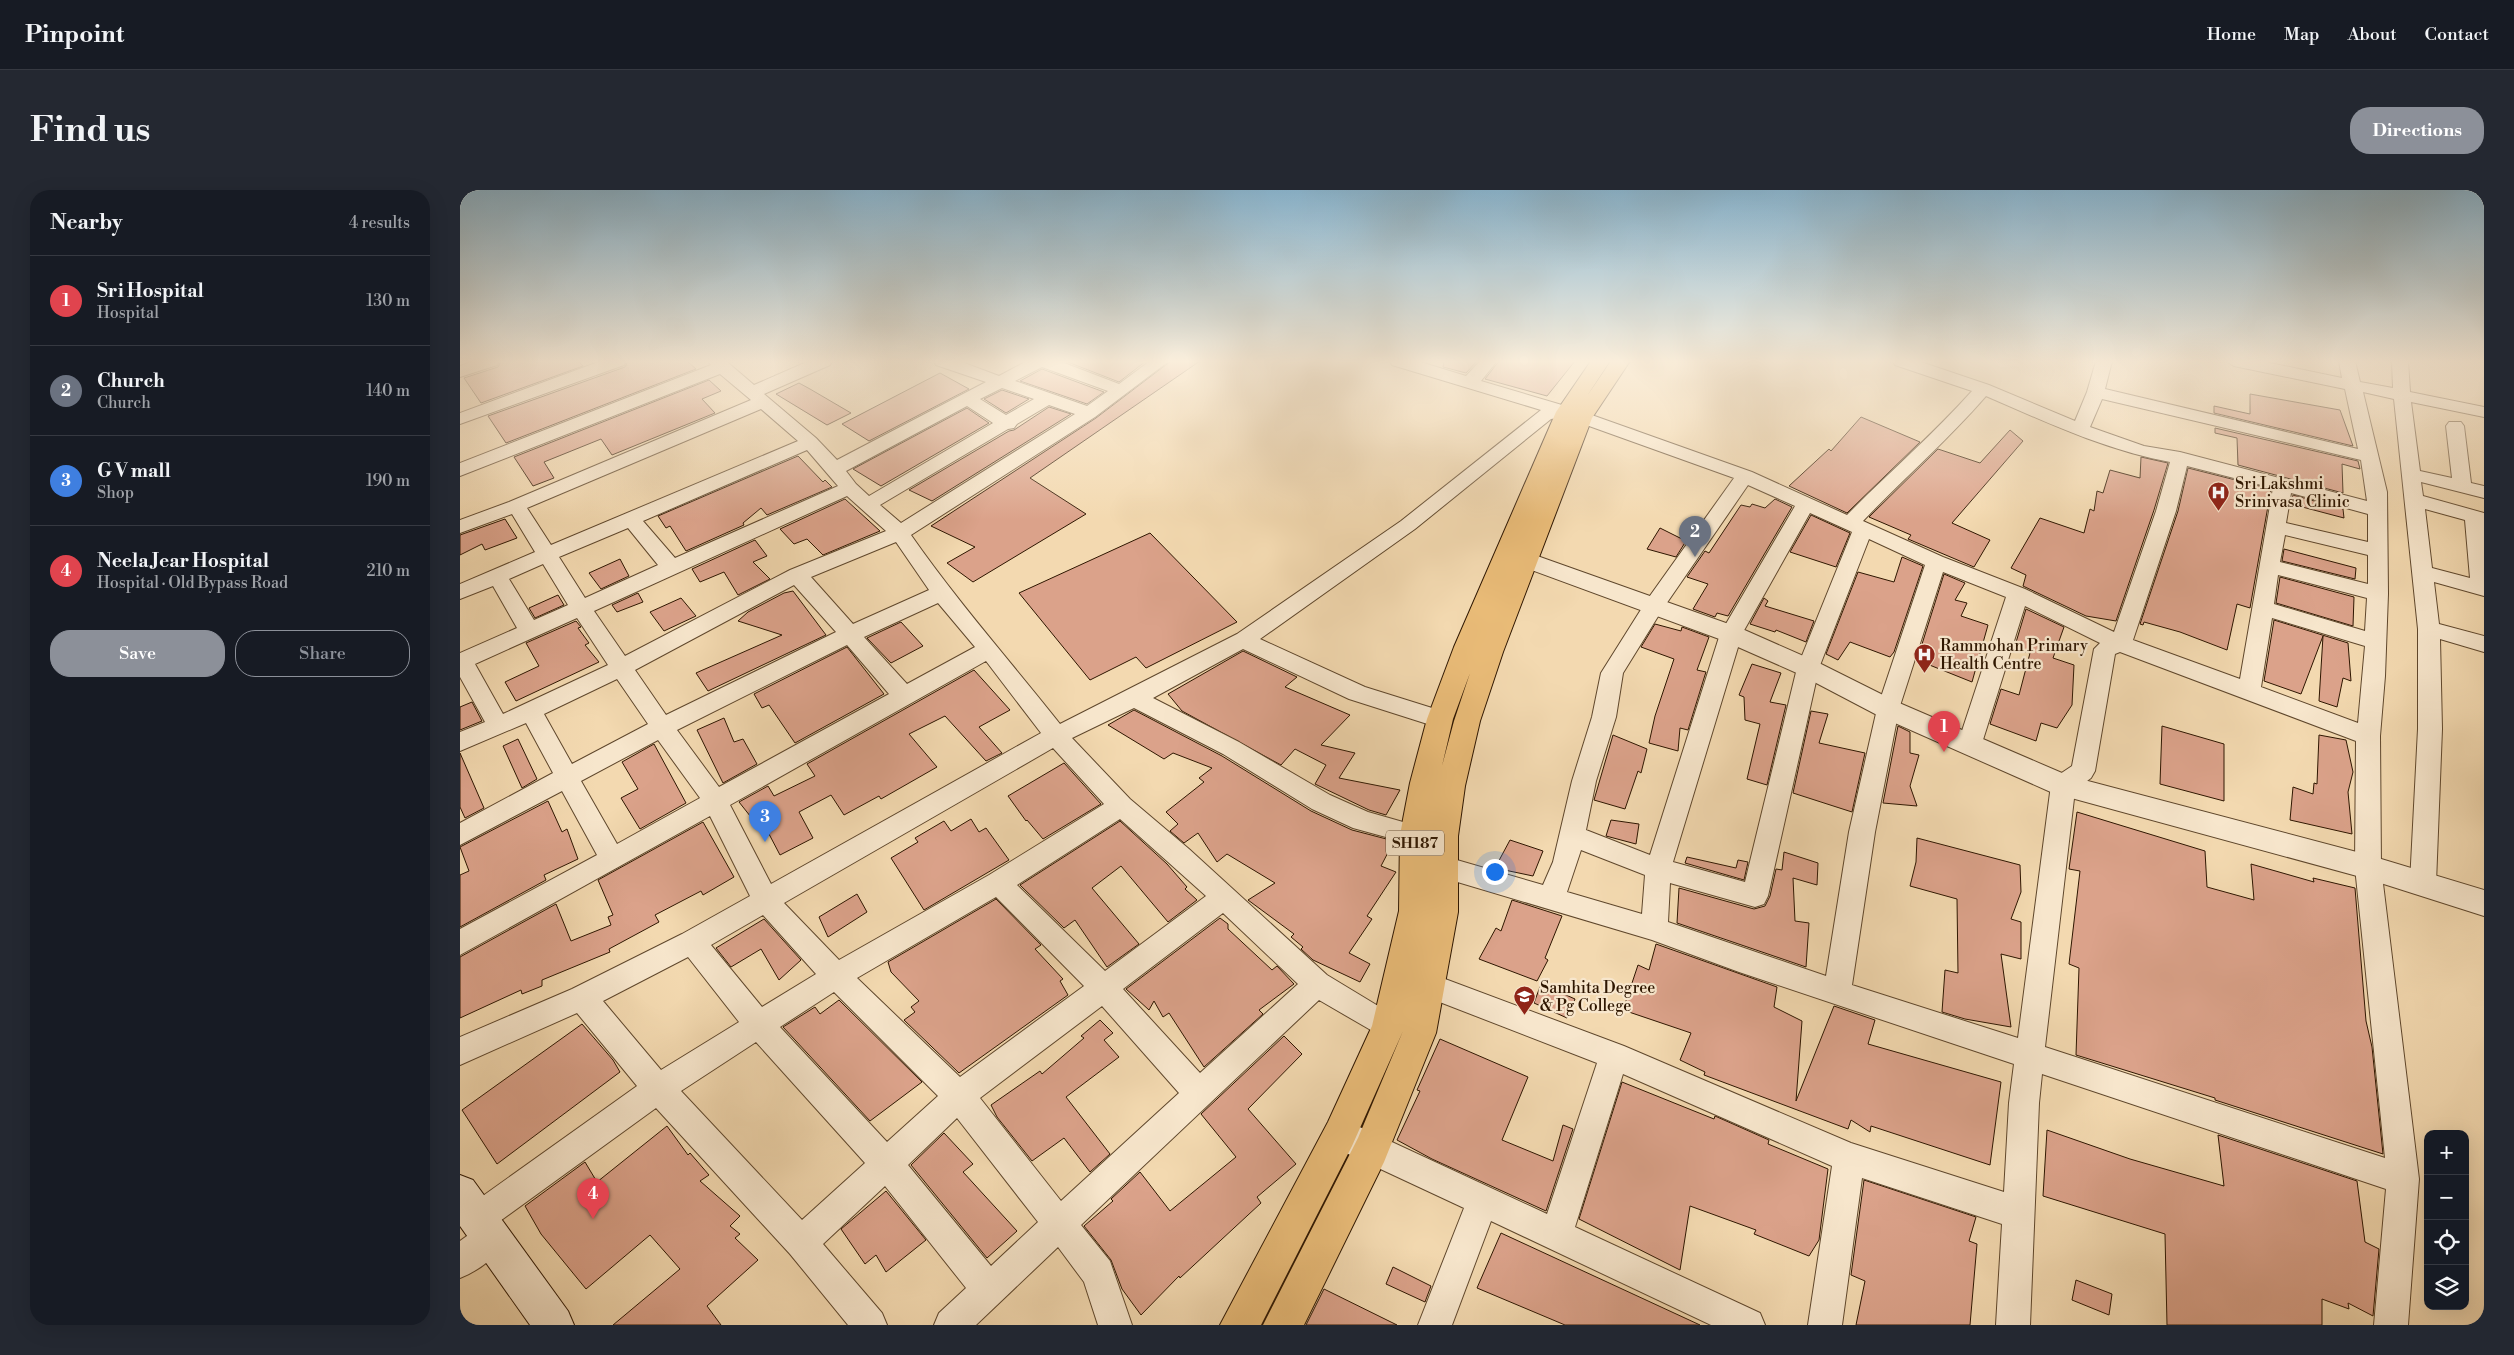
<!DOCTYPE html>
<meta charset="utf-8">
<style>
:root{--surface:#171b24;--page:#242831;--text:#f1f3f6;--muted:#9ea1a6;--line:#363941;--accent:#8c9099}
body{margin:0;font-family:"Libre Bodoni",serif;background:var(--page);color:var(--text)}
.controls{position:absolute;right:15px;bottom:15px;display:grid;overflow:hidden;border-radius:10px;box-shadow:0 5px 20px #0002}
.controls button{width:45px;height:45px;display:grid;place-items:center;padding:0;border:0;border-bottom:1px solid var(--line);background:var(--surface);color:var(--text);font:25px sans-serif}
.you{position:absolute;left:1034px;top:681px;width:18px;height:18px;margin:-12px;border:4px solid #fff;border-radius:50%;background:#1a73e8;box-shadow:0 0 0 8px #1a73e833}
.badge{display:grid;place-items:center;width:32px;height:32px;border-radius:50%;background:var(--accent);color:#fff;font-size:16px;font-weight:700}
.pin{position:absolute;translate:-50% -41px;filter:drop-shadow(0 1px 2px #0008)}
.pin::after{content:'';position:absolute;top:26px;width:18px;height:15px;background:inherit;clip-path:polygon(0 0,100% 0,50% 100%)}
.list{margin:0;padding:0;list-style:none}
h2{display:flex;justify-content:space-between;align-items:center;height:65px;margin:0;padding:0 20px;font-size:21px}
h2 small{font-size:16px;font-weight:400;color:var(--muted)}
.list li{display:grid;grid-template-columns:32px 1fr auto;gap:15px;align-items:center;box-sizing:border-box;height:90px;padding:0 20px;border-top:1px solid var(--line)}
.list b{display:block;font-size:19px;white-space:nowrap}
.list p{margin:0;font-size:16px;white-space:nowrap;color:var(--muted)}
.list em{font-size:16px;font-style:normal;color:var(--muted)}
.actions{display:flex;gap:10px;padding:15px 20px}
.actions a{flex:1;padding:11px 0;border:1px solid var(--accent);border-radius:20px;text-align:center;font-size:18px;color:var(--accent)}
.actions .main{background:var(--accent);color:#fff}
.icon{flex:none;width:28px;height:28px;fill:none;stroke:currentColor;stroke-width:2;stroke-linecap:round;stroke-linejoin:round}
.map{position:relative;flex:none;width:2024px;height:1135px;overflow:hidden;border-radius:20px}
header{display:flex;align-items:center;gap:30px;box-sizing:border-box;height:70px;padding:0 25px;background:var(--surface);border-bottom:1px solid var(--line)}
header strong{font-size:24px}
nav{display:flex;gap:28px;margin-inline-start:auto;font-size:18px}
.intro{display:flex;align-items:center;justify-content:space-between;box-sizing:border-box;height:120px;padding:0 30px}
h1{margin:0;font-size:35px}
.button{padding:12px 22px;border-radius:20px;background:var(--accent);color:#fff;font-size:18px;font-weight:700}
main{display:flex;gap:30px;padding:0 30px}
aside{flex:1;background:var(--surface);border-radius:20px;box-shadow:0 5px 20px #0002}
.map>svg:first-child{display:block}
.building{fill:#dba28a;stroke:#2e1600}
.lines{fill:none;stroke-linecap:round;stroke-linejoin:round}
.minor-casing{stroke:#5f472c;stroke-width:2}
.tertiary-casing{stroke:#5f472c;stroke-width:2}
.secondary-casing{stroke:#2e1600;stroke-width:2}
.primary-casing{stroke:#2e1600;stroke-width:2}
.minor{fill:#f7e6cc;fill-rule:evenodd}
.tertiary{fill:#f7e6cc;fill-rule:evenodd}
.secondary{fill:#f7e6cc;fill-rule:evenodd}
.primary{fill:#eabc78;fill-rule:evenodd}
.labels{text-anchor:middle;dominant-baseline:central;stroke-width:4.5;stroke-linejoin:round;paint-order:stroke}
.shield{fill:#f7e6cc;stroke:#6a543d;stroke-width:1}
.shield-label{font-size:15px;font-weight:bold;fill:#2e1600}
.poi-label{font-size:16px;fill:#2e1600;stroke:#f7e6cc;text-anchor:start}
</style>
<header>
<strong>Pinpoint</strong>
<nav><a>Home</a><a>Map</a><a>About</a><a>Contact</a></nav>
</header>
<div class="intro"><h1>Find us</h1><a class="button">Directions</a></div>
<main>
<aside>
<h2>Nearby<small>4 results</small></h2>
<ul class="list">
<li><span class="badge" style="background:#e0444e">1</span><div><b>Sri Hospital</b><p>Hospital</p></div><em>130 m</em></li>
<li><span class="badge" style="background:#6b7280">2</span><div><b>Church</b><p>Church</p></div><em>140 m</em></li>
<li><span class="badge" style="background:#3f7fe0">3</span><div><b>G V mall</b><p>Shop</p></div><em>190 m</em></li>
<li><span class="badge" style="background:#e0444e">4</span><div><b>Neela Jear Hospital</b><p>Hospital · Old Bypass Road</p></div><em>210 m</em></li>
</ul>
<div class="actions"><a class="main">Save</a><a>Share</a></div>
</aside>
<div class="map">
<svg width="2024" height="1135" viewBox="0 0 2024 1135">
<rect width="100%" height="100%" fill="#f3d9b0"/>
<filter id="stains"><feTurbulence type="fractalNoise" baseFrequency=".004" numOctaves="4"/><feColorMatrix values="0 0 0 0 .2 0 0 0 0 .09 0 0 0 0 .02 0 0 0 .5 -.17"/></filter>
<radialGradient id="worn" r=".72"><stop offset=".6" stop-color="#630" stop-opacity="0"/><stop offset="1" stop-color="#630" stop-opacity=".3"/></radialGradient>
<!-- building -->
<path class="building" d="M41 171H118L123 176 21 213 4 188 38 177Z
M168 171H227L236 179 46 253 28 226 165 177Z
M605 171H686L659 192Z
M711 171H740L570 288 626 324 513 392 487 373 515 357 471 336 636 228Z
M984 171H1017L1006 183 983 177Z
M1039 171H1115L1087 206 1025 189Z
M582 179 644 202 627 214 560 191Z
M480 183 509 199 409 251 382 234Z
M249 190 261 201 242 209 255 223 152 265 141 249 84 272 94 288 73 296 54 267Z
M339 193 350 199 391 223 367 235 316 204Z
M542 200 569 209 546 223 524 209Z
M1790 204 1880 220 1893 256 1754 223V216L1790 224Z
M589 217 611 224 472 311 449 300 549 241 554 240Z
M507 218 529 233 421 296 393 279Z
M1401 227 1460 252 1387 323 1329 296 1369 259 1371 261Z
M1755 238 1898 271 1900 279 1882 274 1883 303 1778 275 1777 248 1755 243Z
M1550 240 1563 251 1492 333 1530 350 1514 377 1448 349 1451 345 1409 327 1478 259 1520 273Z
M338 266 363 292 365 290 372 297 307 325 301 318 283 333 284 335 226 361 210 336 206 338 198 326Z
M1681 267 1708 273 1694 320 1656 431 1626 426 1563 396 1566 385 1551 378 1580 328 1624 343 1630 319 1634 321 1637 301 1643 303 1650 280 1680 288Z
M1728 278 1811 299 1790 418 1777 414 1767 460 1720 442 1684 432 1683 435 1680 434 1718 321Z
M1833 305 1883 319 1884 328 1831 314Z
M385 309 420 341 363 365 347 349 334 354 320 339Z
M1315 309 1332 317 1268 426 1257 423 1255 427 1233 419 1248 394 1227 387 1245 361 1249 363 1281 315 1290 317 1292 314 1305 318Z
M1351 325 1390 343 1376 377 1330 362Z
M45 329 57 348 25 360 22 354 0 365V345Z
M1200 338 1226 351 1216 367 1187 359Z
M690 343 777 432 686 478 676 467 630 490 559 403Z
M295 350 307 366 293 372 310 389 278 405 264 382 240 392 232 379Z
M1824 359 1896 378 1895 389 1822 371Z
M1442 367 1463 376 1434 462 1430 467 1390 452 1378 470 1366 464 1398 382 1434 392Z
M160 369 169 386 141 399 129 383Z
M1484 384 1505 393 1495 410 1507 413 1501 426 1528 435 1512 492 1457 470Z
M1820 387 1894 407 1893 436 1816 413Z
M333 401 366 445 248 501 236 483 322 445 278 431 288 422 324 403Z
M178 403 183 412 157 422 152 415Z
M98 405 104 415 75 428 69 418Z
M221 408 236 426 204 441 190 422Z
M1304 408 1308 411 1305 416 1354 431 1346 452 1316 440 1315 442 1290 434Z
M1566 419 1604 437 1593 468 1614 475 1612 515 1597 538 1581 533 1576 551 1530 534 1541 499 1559 505 1570 463 1554 459Z
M1814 430 1888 453 1891 491 1883 488 1877 517 1859 511 1863 446 1841 504 1804 491Z
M116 431 121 437 118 438 129 453 125 455 139 472 56 511 45 492 79 476 66 453Z
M441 432 463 456 431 473 407 448Z
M1195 434 1221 441 1222 437 1249 447 1237 480 1246 482 1245 485 1228 540 1220 538 1218 561 1189 553 1195 526 1214 469 1181 457Z
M387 457 424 504 335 553 309 515 302 518 294 504Z
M783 461 837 487 825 497 890 525 861 555 895 563 879 588 940 600 926 625 909 620 855 594 866 575 835 559 821 575 722 521 708 504Z
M1292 474 1321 483 1310 512 1326 515 1307 595 1287 589 1300 534 1285 530 1284 507 1279 505Z
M514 480 550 520 519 537 542 563 526 571 485 526 449 544 477 577 421 609 419 606 384 625 371 605 339 622 353 648 320 665 309 644 306 646 279 612 308 596 314 606 355 586 347 574Z
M12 512 22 531 0 540V517Z
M674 520 762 566 851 621 892 640 934 651 921 676 936 682 907 726 912 729 889 763 910 774 900 792 853 770 841 759 843 757 831 747 834 744 788 710 815 693 767 664 757 672 738 643 724 653 710 641 718 634 706 622 744 592 739 588 752 578 713 563 704 569 648 535Z
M1351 521 1368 524 1359 553 1405 563 1392 622 1333 603Z
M264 528 274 552 283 549 297 574 263 593 237 540Z
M1438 536 1450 542V563L1459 565 1450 596 1457 616 1423 613Z
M1702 536 1764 554V611L1700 594Z
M1153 545 1187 559 1181 583 1178 581 1165 619 1134 610Z
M1859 545 1886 550 1893 582 1888 602 1892 644 1830 630 1833 597 1853 604 1854 593 1857 594Z
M58 549 77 589 62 598 43 556Z
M194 554 226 613 180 639 161 608 178 599 162 572Z
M0 563 24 618 5 628 0 617Z
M604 573 641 614 583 649 567 630 566 631 548 606Z
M88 611 102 642 107 639 118 669 84 685 86 690 0 737V685L9 681 0 657Z
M1617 622 1745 661 1747 697 1794 710 1791 674 1854 692 1853 688 1895 698 1906 831 1912 857 1923 964 1755 910V908L1616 865 1619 778 1609 774 1620 681 1609 679Z
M511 629 519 642 526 638 549 670 464 720 431 668 458 652 455 648 484 631 491 641Z
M1151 630 1179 634 1176 654 1146 646Z
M660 631 707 674 727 697 725 699 737 710 708 732 661 676 632 698 679 754 647 777 615 730 604 738 560 695Z
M243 632 274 687 243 705 241 701 195 725 199 732 149 759 150 762 82 790V796L62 804 61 800 0 828V767L96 714 111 751 151 735 148 727 153 725 138 690Z
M1457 648 1560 675 1561 702 1551 729 1561 732V769L1541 764 1551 837 1505 829 1482 822 1485 780 1498 783 1497 709 1450 696 1456 672Z
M1050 650 1083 661 1073 686 1035 678Z
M1324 662 1358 673 1357 695 1333 688 1335 731 1349 733 1346 777 1217 733 1219 698 1294 719 1305 716 1310 706 1316 679 1322 680Z
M1227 667 1276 678 1278 670 1288 672 1284 690 1225 673Z
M397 704 407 722 368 747 359 727Z
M536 709 581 755 575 759 603 789 600 791 608 805 499 883 444 830 455 822 451 817 459 811 431 782 428 772Z
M1052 710 1102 726 1085 768 1088 770 1077 791 1019 769 1036 738 1041 741Z
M760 728 768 734V739L812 780 817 776 834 794 799 820 803 824 744 877 709 823 703 827 694 811 689 820 666 799Z
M304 729 341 770 319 790 301 759 271 777 256 758Z
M1196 754 1317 797 1314 817 1342 831 1336 911 1374 816 1415 830 1408 854 1541 892 1530 975 1411 936 1410 942 1391 930 1388 939 1244 885 1245 882 1220 870 1231 843 1163 820 1178 775 1189 780Z
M1081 794 1115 809 1107 828 1074 813Z
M379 810 462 892 410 931 323 837 355 817 360 824Z
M640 830 653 843 644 850 659 867 606 907 650 964 630 982 604 948 572 971 537 927 531 915 580 881 582 884 624 848 621 846Z
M122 834 153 870 160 882 37 974 2 920Z
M824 846 842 864 788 919 836 974 797 1007 801 1013 720 1088 719 1086 681 1125 662 1099 651 1070 624 1036 653 1011 651 1009 680 982 710 1021 776 967 741 924Z
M980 849 1068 887 1042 950 1093 971 1103 935 1113 939 1086 1021 972 969 937 950 960 901 957 900Z
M1162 892 1254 929 1255 926 1309 950 1308 954 1368 979 1359 1050 1349 1066 1294 1044 1296 1040 1230 1016 1220 1080 1119 1029Z
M207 936 228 965 230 963 249 985 240 991 280 1026 270 1036 280 1044 275 1048 298 1070 247 1116 261 1135H153L220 1079 190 1045 126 1099 81 1044 65 1016 125 972 137 992Z
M1587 940 1670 969 1764 996 1758 945 1897 991 1905 1052 1919 1059 1913 1126 1888 1113 1889 1119 1862 1109V1135H1707L1705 1044 1583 1006Z
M484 943 513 974 503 982 557 1041 527 1068 451 975Z
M1404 990 1516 1027 1509 1051 1517 1054 1510 1135H1396L1405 1091 1391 1085Z
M426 1001 466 1050 426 1082 416 1065 405 1074 381 1039Z
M1041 1043 1240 1135H1105L1017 1098Z
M933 1077 971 1096 965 1112 926 1094Z
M1616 1090 1652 1104 1649 1125 1612 1110Z
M864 1099 937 1135H846Z"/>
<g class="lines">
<defs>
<path id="minor" d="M14 171H39L37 175 0 187V176Z
M141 171H166L164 175 0 234V223Z
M248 171H266L294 195 349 171H372L370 175 304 204 356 248 377 270 526 192 476 175 474 171H499L539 186 567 171H599L659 194 690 171H709L635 227 451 345C497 411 550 471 600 534L777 444 941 331 1081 220 932 175 930 171H957L1006 186 1020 171H1037L1021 191 1112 218 1292 282 1387 325C1428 283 1473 245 1512 201L1435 175 1433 171H1458L1529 195 1615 231 1627 202 1636 171H1652L1645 199 1898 259 1885 199 1774 176 1766 171H1801L1882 188 1879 171H1895L1900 192 1933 198 1932 171H1948L1950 202 2024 217V227L1951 212 1960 281 1992 288 1986 236 1989 232H2001L2004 236 2011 293 2024 296V308L1961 292 1963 306 2024 323V406L1974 392 1979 434 2024 446V462L1980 449 1982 539 1976 693 1972 701 1963 704 1954 701 1950 693 1958 539V439L1934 209 1903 202 1927 302 1928 404 1925 486 1920 546 1921 677 1959 989 1948 1135H1914L1926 999 1582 884 1579 913 1570 1135H1536L1542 1034 1402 988 1382 1135H1348L1372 976 1163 884 1115 1037 1300 1123 1305 1135H1251L1031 1031 992 1135H958L1004 1018 869 955 865 944 869 933 880 929 891 933 1087 1024 1137 873 959 804 955 795 959 786 969 783 1164 856 1391 953 1544 1002 1549 913 1554 874 1279 782 1192 750 974 685 970 677 974 669 983 666 1083 695 1093 672 1112 591 1132 527 1141 483 1187 410 1274 288 1104 227 1091 229 955 339 800 449 905 497 988 523 992 529 988 535 980 538 889 509 783 459 693 508 779 552 870 605 908 622 964 638 968 645 964 652 955 655 893 638 852 619 763 564 674 518 612 548 670 609 729 659 867 785 938 828 942 837 938 846 928 850 859 810 621 1035 650 1071 672 1135H638L624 1092 598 1057 516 1135H474L479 1123 506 1098 425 996 363 1054 422 1123 427 1135H388L330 1064 196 918 36 1034 41 1037 46 1048C39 1066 18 1081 0 1088V1051L11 1043 6 1040 1 1029 6 1018 177 896 117 823 0 875V847L112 799 222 744 290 706 250 626 0 765V739L137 665 102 601 0 655V633L93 583 66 533 0 561V542L25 532 0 487V463L57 438 33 396 0 409V394L75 362 52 324 0 343V330L49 312 291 210 260 184 0 286V273L251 175ZM582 177 648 201 627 216 555 191ZM542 198 574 209 546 225 520 209ZM1526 206C1586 232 1645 260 1710 272L1696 321 1654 442 1565 399 1483 367 1403 331C1443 289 1487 251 1526 206ZM1642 209 1901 270 1907 311 1720 262 1684 256 1630 237ZM589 215 615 224 441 333 420 315 548 239 554 238 557 234ZM507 216 533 233 409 306 396 294 386 281ZM301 219 338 251 91 355 67 318ZM347 260 378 296 215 368 183 331ZM1727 276 1813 298 1780 489 1673 450 1716 321ZM1288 295 1335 316 1260 444 1190 665 1126 640 1136 591 1156 527 1163 483 1202 420ZM1831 303 1908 324V352L1826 333ZM387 306 426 341 330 380 165 466 134 421ZM1965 319 2005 330 2010 388 1972 378ZM1350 323 1392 342 1337 478 1285 692 1213 672 1282 444ZM168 338 198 375 125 408 99 367ZM1825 345 1908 365V394L1820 372ZM1409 349 1465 375 1417 519 1389 642 1366 786 1208 732 1210 693 1295 717 1304 714 1308 706 1359 478ZM436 352 469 400 393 434 351 387ZM83 374 108 415 74 430 49 389ZM1483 382 1546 407 1498 553 1502 559 1510 562 1518 559 1522 553 1565 416 1640 453 1634 459 1612 576 1594 588 1591 595 1558 848 1392 795 1415 642 1439 519ZM1818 385 1907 408 1905 441 1814 414ZM334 395 376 442 206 525 175 480ZM478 413 515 457 447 494 404 447ZM117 428 148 475 43 524 15 474ZM1812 428 1905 456 1898 533 1801 497ZM387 455 429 504 259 597 217 540ZM1660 462 1896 551 1895 677 1925 968 1585 857 1615 600 1631 588 1635 581 1655 464ZM526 471 581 543 311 694 270 615ZM157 489 188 534 112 574 84 524ZM198 550 240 608 157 654 121 591ZM593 558 644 614 529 685 379 770 324 713ZM660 629 746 706 645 781 557 695ZM1121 660 1185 685 1182 724 1107 702ZM536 707 624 796 500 887 397 788ZM763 723 838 794 740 883 663 799ZM303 725 356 784 302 817 251 755ZM228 767 279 832 201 880 143 811ZM374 802 478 906 427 952 320 837ZM642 816 719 903 601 1011 520 908ZM296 852 405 973 342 1030 221 901ZM497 928 578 1032 531 1076 448 975Z"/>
<path id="tertiary" d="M1066 362 1280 438 1357 472 1437 512 1609 586 1908 665 2024 700V726L1908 689 1593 603 1419 526 1339 484 1262 450 1058 375 1054 370 1058 365Z"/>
<path id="secondary" d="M0 985 13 990 108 1121 114 1135H70L0 1036Z"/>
<path id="primary" d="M1131 171H1150L1127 206 1151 171H1170L1132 228 1043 462 1020 531 1005 596 998 646V722L976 843 924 972 844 1135H803L898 948 943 841 892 956 801 1135H760L868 932 912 836 939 721 940 645 950 593 967 529 994 457 1096 222ZM1010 483 994 531 982 576 993 529Z"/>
</defs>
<!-- minor casing -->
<use href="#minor" class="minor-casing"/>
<!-- tertiary casing -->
<use href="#tertiary" class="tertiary-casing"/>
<!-- secondary casing -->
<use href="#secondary" class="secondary-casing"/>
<!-- primary casing -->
<use href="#primary" class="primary-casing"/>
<!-- minor -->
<use href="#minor" class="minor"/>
<!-- tertiary -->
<use href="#tertiary" class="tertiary"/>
<!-- secondary -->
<use href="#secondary" class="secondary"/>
<!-- primary -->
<use href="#primary" class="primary"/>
</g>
<!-- sky -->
<linearGradient id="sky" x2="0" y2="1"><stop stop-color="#89b6d1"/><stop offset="0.52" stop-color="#faeedb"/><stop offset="1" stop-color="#faeedb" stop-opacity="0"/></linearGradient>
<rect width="2024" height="330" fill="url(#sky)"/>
<!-- icons -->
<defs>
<symbol id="hospital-pin" viewBox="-11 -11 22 30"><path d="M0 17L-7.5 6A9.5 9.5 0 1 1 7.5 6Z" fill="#8f2418" stroke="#f7e6cc"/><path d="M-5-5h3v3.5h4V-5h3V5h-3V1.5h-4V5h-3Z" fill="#fff"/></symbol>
<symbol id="university-pin" viewBox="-11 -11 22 30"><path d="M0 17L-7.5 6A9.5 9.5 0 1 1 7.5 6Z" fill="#8f2418" stroke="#f7e6cc"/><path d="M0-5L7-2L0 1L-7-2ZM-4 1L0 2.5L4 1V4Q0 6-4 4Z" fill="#fff"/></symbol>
</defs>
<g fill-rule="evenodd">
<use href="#hospital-pin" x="1746" y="290" width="25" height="34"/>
<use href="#hospital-pin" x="1452" y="452" width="25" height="34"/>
<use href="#university-pin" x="1052" y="794" width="25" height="34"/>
</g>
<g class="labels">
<!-- shield labels -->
<rect class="shield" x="926" y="640.5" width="58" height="25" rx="4"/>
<g class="shield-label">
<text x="955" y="653">SH187</text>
</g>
<!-- poi labels -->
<g class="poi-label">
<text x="1775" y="294">Sri Lakshmi<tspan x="1775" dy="18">Srinivasa Clinic</tspan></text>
<text x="1480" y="456">Rammohan Primary<tspan x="1480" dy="18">Health Centre</tspan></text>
<text x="1080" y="798">Samhita Degree<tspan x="1080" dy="18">&amp; Pg College</tspan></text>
</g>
</g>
<rect width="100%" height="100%" filter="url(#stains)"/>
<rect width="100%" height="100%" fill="url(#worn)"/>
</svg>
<div class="controls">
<button>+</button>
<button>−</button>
<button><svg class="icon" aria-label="locate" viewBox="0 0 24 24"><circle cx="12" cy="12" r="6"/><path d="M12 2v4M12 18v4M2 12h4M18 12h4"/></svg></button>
<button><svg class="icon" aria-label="layers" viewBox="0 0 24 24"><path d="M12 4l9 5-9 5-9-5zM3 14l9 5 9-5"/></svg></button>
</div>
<div class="you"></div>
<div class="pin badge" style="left:1484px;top:562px;background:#e0444e">1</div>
<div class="pin badge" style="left:1235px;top:367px;background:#6b7280">2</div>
<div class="pin badge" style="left:305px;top:652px;background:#3f7fe0">3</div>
<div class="pin badge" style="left:133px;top:1029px;background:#e0444e">4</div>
</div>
</main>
